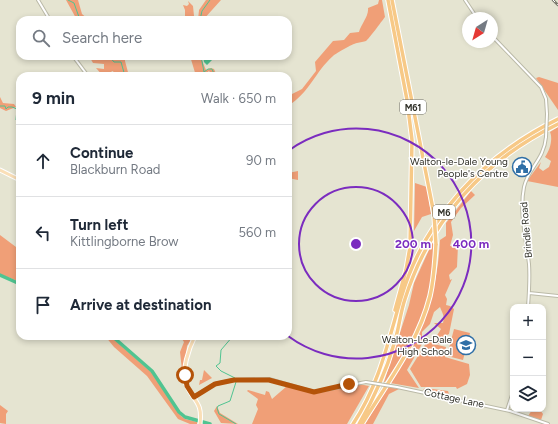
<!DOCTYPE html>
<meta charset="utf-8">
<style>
:root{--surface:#fff;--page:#f6f6f7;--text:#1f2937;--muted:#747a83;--line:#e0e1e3}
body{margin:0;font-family:Figtree,sans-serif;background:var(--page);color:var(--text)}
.controls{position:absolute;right:12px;bottom:12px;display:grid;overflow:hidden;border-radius:8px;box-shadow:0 2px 6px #0003}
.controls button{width:36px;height:36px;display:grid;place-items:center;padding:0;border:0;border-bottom:1px solid var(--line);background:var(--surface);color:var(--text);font:20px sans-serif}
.compass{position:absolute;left:462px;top:12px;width:36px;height:36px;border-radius:50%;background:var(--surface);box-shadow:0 2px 6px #0003;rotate:217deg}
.stop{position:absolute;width:12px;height:12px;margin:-9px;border:3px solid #b45309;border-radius:50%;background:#fff}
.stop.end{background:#b45309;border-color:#fff;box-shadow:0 1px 4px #0008}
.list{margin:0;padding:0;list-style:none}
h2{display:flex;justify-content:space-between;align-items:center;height:52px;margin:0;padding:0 16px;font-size:17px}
h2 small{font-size:13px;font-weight:400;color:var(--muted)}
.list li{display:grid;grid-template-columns:26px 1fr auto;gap:12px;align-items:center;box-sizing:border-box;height:72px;padding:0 16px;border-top:1px solid var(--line)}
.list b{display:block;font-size:15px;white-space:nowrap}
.list p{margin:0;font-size:13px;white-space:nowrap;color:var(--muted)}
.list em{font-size:13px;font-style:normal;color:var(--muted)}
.icon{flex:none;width:22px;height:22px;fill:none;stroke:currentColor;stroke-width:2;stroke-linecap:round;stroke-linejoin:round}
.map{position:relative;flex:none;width:558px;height:424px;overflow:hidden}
.search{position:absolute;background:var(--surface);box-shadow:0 2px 6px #0003;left:16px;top:16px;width:276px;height:44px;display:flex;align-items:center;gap:10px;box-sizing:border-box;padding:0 14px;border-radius:12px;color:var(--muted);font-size:15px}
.panel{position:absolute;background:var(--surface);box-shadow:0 2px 6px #0003;left:16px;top:72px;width:276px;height:268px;border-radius:12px}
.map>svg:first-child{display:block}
.green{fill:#f09f77}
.water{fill:#50c491}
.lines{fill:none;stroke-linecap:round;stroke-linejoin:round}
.stream{stroke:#50c491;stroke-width:1}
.river{stroke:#50c491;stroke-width:3.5}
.minor-casing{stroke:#bbbaa8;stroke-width:4}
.major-casing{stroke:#fff;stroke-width:5}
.highway-casing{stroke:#fff;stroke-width:5.5}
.minor{stroke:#fff;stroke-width:2}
.major{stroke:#fadfb7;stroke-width:3}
.highway{stroke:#f7c987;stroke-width:3.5}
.rail-casing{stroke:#7b7a6e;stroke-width:2.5}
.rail{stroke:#fff;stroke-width:1;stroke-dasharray:3;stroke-linecap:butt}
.minor-bridge-casing{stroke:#bbbaa8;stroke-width:4;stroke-linecap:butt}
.highway-bridge-casing{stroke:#fff;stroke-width:5.5;stroke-linecap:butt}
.minor-bridge{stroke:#fff;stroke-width:2}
.highway-bridge{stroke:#f7c987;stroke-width:3.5}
.route{stroke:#b45309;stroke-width:5}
.ring{fill:none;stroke:#7b2cbf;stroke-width:2}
.labels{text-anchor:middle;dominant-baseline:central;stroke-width:3;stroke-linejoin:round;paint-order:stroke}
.shield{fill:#fff;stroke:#6e6e68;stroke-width:1}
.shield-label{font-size:9px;font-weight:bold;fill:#303028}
.poi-label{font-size:10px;fill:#303028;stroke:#fff;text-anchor:end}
.street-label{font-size:10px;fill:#303028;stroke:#fff}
.centre{fill:#7b2cbf;stroke:#fff;stroke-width:2}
.ring-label{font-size:12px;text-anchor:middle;font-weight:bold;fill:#7b2cbf;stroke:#fff;stroke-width:3;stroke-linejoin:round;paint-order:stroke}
</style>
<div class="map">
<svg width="558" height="424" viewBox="0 0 558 424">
<rect width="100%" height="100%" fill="#e5e4d1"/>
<!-- green -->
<path class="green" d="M66 0H78L82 14 89 20H77Z
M206 0H221L203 20H198L199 10Z
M379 0H382L385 17C381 22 369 39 366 41 364 42 360 42 357 43 352 44 337 53 333 56 315 72 310 92 288 106V96L302 89 316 71 315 62 333 41 344 40 350 33 359 32C361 24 369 16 368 8L378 4Z
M188 1 193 6 194 16 191 20H185V10L183 5 187 6 189 4Z
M89 56H125V61L129 76H115L113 71 106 74 107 76H103L96 68 104 69V64L93 63Z
M190 56H200L206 70 211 68 214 69 217 76H213L209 71 205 74 196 76Z
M539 77 558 83V110L536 78Z
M0 97 3 103 14 104 16 107 6 111 0 108Z
M558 127V187L527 181 541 162 539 168 543 171 549 167 551 161 545 157C550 150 553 139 550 132Z
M298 171V180L288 178V173Z
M415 183 427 187 431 214 422 217 414 231Z
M471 191 475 195 461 208 451 222 453 235 450 246 458 245 457 267 449 275 450 280 452 279 445 295 447 299 446 305 450 306 454 309 449 334 443 337 441 344H434L446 347 445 357 469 364 470 375 467 384 457 389 456 387H421L410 369 426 343 430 344 425 340V339L437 340 436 337 441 329 434 323H443C445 315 442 313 440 307L434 312 430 324 422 332V344L407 370 419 388 390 383C421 336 437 297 440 240L446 236V223Z
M0 235 20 250V282L0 274Z
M433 241C439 292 413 342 385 382H384L409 305 414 283Z
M454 329 470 333 463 360 447 356Z
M105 336H110L151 372 181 416 185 419 197 422V424H190L178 419 147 376 114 347Z
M180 336H193L187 346 186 356 188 357 183 379 180 352 184 342Z
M204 370 212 378 199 385 200 380H202Z
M359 384 369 386 347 424H252L258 409 256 405 258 399 247 391 248 390 265 395 266 391 269 392 272 399 287 386 316 393Z
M388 387 399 389 389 394 373 424H365Z
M425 388 448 391 449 394 446 396 423 390Z
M0 405 8 411 6 414V424L0 423Z
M217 406 220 413 238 424 221 423 214 411Z
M532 410H540L543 414 541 420 528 416Z"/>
<!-- water -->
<path class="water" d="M203 56 209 57 213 56 214 58 207 65 204 62Z"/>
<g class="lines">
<!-- stream -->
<path class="stream" d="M68 0 74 3 80 20
M200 20 202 11 210 0
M109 56 114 62H121L125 76
M201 56 204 72 208 69H212L215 76
M0 106H5L6 109 8 107H12L17 109 16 120 20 122
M233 336 221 350 220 363 216 366 221 371 235 378 236 382 230 401 218 406 217 408 219 414 236 424"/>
<!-- river -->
<path class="river" d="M0 275 20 284
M112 336 152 371 179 412 185 417 210 424"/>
<defs>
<path id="minor" d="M38 0 50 20
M465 0 477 18
M492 36 541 87 546 99 547 114
M73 56 88 76
M529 293 558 296
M528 307C529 293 530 278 529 264 526 239 519 212 524 187 528 168 544 160 546 137
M397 387 510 411 548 424
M194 397 215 384 233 380 269 379 314 392 366 382
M507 410 513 392"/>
<path id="major" d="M0 170 20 180
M195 336C189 348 181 371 186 384 193 402 203 401 200 424"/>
<path id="highway" d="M388 0 407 100 412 140 410 247 406 270 395 310
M392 0 434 214
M353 424C379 385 388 342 401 298 425 217 483 156 558 119
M359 424C374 398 386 372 394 344 399 329 400 314 405 299 430 220 484 160 558 124
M362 424C387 383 418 344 430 296 434 279 435 262 436 244"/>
</defs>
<!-- minor casing -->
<use href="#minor" class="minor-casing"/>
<!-- major casing -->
<use href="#major" class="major-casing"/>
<!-- highway casing -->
<use href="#highway" class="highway-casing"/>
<!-- minor -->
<use href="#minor" class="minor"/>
<!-- major -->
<use href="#major" class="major"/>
<!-- highway -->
<use href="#highway" class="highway"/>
<defs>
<path id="rail" d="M553 0 558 5"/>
</defs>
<!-- rail casing -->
<use href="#rail" class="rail-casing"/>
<!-- rail -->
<use href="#rail" class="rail"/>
<defs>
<path id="minor-bridge" d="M546 137 547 114
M366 382 397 387"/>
<path id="highway-bridge" d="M434 214 436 244"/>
</defs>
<!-- minor-bridge casing -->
<use href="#minor-bridge" class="minor-bridge-casing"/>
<!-- highway-bridge casing -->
<use href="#highway-bridge" class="highway-bridge-casing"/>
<!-- minor-bridge -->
<use href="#minor-bridge" class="minor-bridge"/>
<!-- highway-bridge -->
<use href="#highway-bridge" class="highway-bridge"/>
</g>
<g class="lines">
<!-- route -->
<path class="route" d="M185 375 187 386 194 397 215 384 234 380H269L314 392 349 384"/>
</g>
<!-- distance rings -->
<g class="ring">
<circle cx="356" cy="244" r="57"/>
<path d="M288 151A115 115 0 1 1 288 336"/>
</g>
<!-- icons -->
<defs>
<symbol id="civic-ring" viewBox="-11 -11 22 22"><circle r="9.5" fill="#fff" stroke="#306fa6" stroke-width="1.5"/><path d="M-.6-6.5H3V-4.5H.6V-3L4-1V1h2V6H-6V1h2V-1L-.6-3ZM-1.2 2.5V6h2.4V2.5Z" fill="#306fa6"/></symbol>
<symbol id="school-ring" viewBox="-11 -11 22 22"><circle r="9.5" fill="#fff" stroke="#306fa6" stroke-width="1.5"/><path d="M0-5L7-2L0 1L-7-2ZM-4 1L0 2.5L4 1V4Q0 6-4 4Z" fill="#306fa6"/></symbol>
</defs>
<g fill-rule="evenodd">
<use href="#civic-ring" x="511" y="156" width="22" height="22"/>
<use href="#school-ring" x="455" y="334" width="22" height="22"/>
</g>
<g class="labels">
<!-- shield labels -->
<g class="shield">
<rect x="400" y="100" width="26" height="14" rx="3"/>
<rect x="433" y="205" width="22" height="14" rx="3"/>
</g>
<g class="shield-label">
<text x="413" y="107">M61</text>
<text x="444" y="212">M6</text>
</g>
<!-- poi labels -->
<g class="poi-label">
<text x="508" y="161">Walton-le-Dale Young<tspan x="508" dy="12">People's Centre</tspan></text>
<text x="452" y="339">Walton-Le-Dale<tspan x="452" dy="12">High School</tspan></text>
</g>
<!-- street labels -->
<g class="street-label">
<text transform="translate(526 230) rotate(-95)">Brindle Road</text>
<text transform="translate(454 398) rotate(12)">Cottage Lane</text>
</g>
</g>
<circle cx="356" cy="244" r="6" class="centre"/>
<g class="ring-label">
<text x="413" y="248">200 m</text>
<text x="471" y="248">400 m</text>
</g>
</svg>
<div class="controls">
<button>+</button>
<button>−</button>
<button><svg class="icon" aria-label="layers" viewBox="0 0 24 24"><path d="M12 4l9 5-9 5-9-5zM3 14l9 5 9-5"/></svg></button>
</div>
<svg class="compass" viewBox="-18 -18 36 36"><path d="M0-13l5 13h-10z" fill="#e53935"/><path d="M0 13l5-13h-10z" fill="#747a83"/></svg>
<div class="stop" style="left:185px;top:375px"></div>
<div class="stop end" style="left:349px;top:384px"></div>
<div class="search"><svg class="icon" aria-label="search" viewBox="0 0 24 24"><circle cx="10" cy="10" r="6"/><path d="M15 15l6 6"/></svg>Search here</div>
<section class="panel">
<h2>9 min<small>Walk · 650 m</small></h2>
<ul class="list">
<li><svg class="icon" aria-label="ahead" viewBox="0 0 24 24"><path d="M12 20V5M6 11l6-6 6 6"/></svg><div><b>Continue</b><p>Blackburn Road</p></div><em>90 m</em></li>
<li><svg class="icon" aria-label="left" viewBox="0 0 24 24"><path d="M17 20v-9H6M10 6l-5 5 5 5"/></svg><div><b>Turn left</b><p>Kittlingborne Brow</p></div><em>560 m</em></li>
<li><svg class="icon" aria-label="arrive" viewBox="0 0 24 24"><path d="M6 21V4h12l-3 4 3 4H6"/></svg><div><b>Arrive at destination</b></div></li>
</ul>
</section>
</div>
